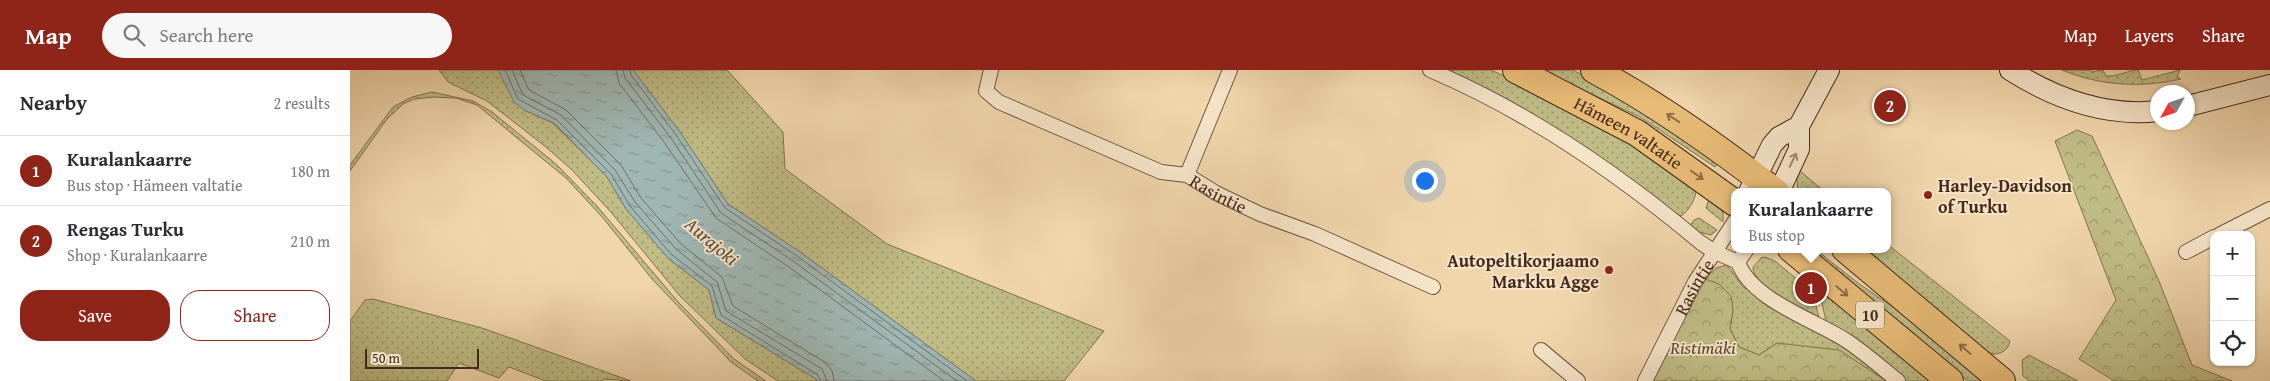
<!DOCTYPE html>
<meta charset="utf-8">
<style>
:root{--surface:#fff;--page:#f7f7f7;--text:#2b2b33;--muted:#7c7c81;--line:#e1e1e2;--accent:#8f2418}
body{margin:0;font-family:"Gentium Book Plus",serif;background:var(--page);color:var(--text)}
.controls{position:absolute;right:15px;bottom:15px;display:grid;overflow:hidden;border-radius:10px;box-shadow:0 1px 4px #0004}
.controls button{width:45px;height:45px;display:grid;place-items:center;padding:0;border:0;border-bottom:1px solid var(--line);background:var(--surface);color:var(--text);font:25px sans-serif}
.compass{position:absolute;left:1800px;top:15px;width:45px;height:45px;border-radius:50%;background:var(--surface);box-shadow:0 1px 4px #0004;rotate:230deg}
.scale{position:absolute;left:15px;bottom:12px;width:114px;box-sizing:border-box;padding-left:5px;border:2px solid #442a1c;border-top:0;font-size:14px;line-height:18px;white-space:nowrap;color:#442a1c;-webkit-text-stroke:4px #f6e4c9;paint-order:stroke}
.you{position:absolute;left:1074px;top:110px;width:18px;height:18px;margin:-12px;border:4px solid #fff;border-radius:50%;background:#1a73e8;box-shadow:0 0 0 8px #1a73e833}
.badge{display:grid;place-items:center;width:32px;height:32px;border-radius:50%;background:var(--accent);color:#fff;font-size:16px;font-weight:700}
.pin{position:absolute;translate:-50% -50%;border:2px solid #fff;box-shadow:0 1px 5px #0006}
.popup{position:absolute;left:1381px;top:118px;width:160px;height:65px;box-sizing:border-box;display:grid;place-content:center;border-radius:10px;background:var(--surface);filter:drop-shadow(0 1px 4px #0005);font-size:16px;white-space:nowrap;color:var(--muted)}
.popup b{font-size:19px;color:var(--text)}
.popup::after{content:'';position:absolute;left:50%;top:100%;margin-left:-10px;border:10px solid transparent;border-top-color:var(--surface)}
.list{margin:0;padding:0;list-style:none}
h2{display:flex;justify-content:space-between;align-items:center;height:65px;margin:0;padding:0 20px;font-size:21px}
h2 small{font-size:16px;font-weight:400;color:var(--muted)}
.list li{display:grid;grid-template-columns:32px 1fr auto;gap:15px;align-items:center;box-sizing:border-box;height:70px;padding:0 20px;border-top:1px solid var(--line)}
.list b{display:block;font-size:19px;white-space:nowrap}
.list p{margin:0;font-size:16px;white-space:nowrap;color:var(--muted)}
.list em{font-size:16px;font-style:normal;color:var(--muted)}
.actions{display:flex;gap:10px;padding:15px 20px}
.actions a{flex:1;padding:11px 0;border:1px solid var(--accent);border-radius:20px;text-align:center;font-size:18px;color:var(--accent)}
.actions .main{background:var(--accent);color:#fff}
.icon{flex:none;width:28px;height:28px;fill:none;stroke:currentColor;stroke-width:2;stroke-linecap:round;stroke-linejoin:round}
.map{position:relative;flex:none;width:1920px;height:311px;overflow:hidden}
header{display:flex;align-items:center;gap:30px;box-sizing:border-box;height:70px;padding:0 25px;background:var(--accent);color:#fff}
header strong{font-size:24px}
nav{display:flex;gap:28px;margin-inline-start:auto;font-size:18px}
.search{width:350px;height:45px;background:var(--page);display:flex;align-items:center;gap:12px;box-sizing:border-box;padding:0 18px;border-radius:28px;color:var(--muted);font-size:19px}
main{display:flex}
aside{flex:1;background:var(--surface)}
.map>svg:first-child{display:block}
.grass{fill:url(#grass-dots);stroke:#827350}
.forest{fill:url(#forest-crowns);stroke:#827350}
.water{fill:url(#water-ripples);stroke:#7b7f77}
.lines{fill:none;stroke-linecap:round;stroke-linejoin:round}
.shore{stroke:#727068;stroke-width:1}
.street-casing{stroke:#6f5540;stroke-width:16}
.secondary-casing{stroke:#442a1c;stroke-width:22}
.highway-casing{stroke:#442a1c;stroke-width:28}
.street{stroke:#f6e4c9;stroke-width:14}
.secondary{stroke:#f6e4c9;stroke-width:20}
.highway{stroke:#e8bb76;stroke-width:26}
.oneway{stroke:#8e6b44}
.oneway2{stroke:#9d8772}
.poi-dot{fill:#8f2418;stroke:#f6e4c9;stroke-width:2}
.labels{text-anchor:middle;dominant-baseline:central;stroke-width:4;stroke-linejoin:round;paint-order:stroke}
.shield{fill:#f6e4c9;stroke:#796250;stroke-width:1}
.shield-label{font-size:16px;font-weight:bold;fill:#442a1c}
.street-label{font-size:18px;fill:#442a1c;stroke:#f6e4c9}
.poi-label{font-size:18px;font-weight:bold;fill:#442a1c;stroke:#f6e4c9;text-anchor:start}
.park-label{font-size:18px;font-style:italic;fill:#5d4731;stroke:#f6e4c9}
.water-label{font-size:19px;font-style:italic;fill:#5b4d42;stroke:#f6e4c9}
</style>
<header>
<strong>Map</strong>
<div class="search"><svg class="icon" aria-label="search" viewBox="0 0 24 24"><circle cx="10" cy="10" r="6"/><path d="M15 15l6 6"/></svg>Search here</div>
<nav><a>Map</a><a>Layers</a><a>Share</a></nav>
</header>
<main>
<aside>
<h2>Nearby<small>2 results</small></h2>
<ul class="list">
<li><span class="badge">1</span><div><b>Kuralankaarre</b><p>Bus stop · Hämeen valtatie</p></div><em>180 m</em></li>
<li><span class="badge">2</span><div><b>Rengas Turku</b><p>Shop · Kuralankaarre</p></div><em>210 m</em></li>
</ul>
<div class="actions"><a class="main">Save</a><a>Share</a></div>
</aside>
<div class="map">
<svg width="1920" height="311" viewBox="0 0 1920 311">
<defs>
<pattern id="grass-dots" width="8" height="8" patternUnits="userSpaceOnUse" patternTransform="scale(1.25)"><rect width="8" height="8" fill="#c0bc85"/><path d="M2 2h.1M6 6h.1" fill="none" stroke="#9e996c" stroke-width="1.8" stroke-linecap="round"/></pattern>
<pattern id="forest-crowns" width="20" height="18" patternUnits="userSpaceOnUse" patternTransform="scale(1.25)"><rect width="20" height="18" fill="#c0bc85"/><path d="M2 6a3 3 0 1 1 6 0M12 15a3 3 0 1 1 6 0" fill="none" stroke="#9e996c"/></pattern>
<pattern id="water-ripples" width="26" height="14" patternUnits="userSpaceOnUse" patternTransform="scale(1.25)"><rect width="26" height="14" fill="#9fb7b4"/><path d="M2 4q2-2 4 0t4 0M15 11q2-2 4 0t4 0" fill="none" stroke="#839592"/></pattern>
</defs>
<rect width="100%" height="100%" fill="#f1d6ac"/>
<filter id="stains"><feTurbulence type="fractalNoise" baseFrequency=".004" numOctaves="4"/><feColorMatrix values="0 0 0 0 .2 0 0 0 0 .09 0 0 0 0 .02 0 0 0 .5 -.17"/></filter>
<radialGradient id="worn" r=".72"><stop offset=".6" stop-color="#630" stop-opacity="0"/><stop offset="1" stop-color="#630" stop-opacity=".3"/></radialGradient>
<!-- grass -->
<path class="grass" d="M89 0H148L174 40 203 53 257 107 276 139 318 188 359 220 366 248 469 311H428L395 289 329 225 260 141 221 99 196 77 137 31 98 12Z
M283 0H377L433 62 435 99 537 174 754 261 714 311H626L450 182 378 134 330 62Z
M1093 0H1141L1191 23 1280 73 1346 118C1347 127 1339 141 1331 146L1326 144 1283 110 1239 81Z
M1191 0H1223L1265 23 1369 90 1365 97 1290 47Z
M1712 0H1741L1742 2 1753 0 1756 6C1768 7 1778 0 1788 0L1792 10 1830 0 1827 7 1831 9C1791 18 1751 16 1712 0Z
M82 22 123 31 142 42 206 94 246 135 330 234 384 289 416 311H408L381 292 302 209 253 148 216 108 127 35 106 28 84 27 64 29 53 34 37 49 0 101V95L43 37 62 27Z
M1450 101 1475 122H1448L1447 108Z
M1359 128 1373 142V152L1356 138Z
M1349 148 1367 160 1361 165 1348 162 1340 156 1344 150Z
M1537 174 1660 271C1658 281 1650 285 1640 284L1511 179H1537Z
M1457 179H1465L1508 213 1575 259 1635 311H1618Z
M1415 187 1425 191 1462 222 1469 247C1453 238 1402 216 1403 197L1411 188Z
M1377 195 1393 217 1490 273 1543 311H1536L1530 306 1427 273 1409 285 1389 277 1380 259 1383 240 1355 209 1366 198Z
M1472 224 1493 238 1582 311H1554L1476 251 1470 225Z
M23 229 132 258 281 311 254 309 252 311H196L159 297 149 308 109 293 97 311H0V251L15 230Z
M1679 285 1728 311H1679L1673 306 1672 290Z"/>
<!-- forest -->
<path class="forest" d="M1727 60 1742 66 1809 211 1842 295 1882 311H1764L1729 289 1766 230 1705 71Z
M1355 209 1369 214 1381 226 1383 240 1380 259 1389 277 1409 285 1427 273 1489 280 1536 311H1300L1346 220Z"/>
<!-- water -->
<path class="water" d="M148 0H283L330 62 378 134 450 182 626 311H469L366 248 359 220 318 188 276 139 257 107 204 53 174 40 164 32Z"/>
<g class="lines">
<!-- shore -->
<path class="shore" d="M155 0 168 29 207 50 261 104 280 136 321 184 362 216 371 245 468 305 471 311
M162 0 173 25 211 45 265 100 285 132 326 179 367 212 376 241 472 299 477 311
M170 0 179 20 216 40 271 95 291 128 331 174 372 207 383 236 476 293 482 301 484 311
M266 0 269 13 314 72 366 148 439 197 594 311
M273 0 275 8 321 68 371 143 443 191 607 311
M280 0 281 5 326 65 375 138 447 186 617 311"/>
<defs>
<g id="street">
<path id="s1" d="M641 0 636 21 649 32 811 102 837 105 866 123 910 144 965 164 1083 217"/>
<path d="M1080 0C1179 42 1269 104 1351 173L1365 182 1388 192C1401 230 1465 250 1497 271 1515 283 1532 298 1548 311"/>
<path d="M837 105 880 0"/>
<path d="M1869 165 1920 139"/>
<path d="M1836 182 1864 167"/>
<path d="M1388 192 1397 179"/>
<path d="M1191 280 1228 311"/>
<path id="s2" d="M1295 311 1345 212 1385 151"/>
</g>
<path id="secondary" d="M1660 0C1704 28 1755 47 1808 41
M1838 36 1920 15
M1399 122 1422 75 1429 67 1449 56
M1429 122 1449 79V56L1479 0"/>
<g id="highway">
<path id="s3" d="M1166 0 1287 63 1385 133"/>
<path d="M1244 0C1308 34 1368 77 1426 122"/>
<path d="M1441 179 1600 311"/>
<path d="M1495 179 1652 311"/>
</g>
</defs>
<!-- street casing -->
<use href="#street" class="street-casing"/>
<!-- secondary casing -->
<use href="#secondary" class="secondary-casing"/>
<!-- highway casing -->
<use href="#highway" class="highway-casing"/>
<!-- street -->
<use href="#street" class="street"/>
<!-- secondary -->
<use href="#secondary" class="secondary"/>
<!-- highway -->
<use href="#highway" class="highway"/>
</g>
<!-- one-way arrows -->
<defs><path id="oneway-shaft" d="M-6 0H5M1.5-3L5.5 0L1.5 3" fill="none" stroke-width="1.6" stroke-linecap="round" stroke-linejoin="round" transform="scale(1.25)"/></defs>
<g class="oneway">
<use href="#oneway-shaft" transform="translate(1323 48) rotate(-146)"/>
<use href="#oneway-shaft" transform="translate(1347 105) rotate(35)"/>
<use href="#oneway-shaft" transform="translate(1492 221) rotate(40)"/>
<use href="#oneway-shaft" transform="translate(1615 279) rotate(-139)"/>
</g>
<use class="oneway2" href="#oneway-shaft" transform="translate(1443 90) rotate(-64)"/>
<!-- markers -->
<g class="poi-dot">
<circle cx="1578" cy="125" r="5"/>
<circle cx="1259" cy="200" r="5"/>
</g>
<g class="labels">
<!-- shield labels -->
<rect class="shield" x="1506" y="231.5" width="28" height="27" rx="4"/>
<g class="shield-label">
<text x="1520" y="245">10</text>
</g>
<!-- street labels -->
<g class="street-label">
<text stroke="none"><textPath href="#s3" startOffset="129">Hämeen valtatie</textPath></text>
<text stroke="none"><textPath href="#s1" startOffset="278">Rasintie</textPath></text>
<text stroke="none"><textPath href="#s2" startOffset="106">Rasintie</textPath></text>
</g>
<!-- poi labels -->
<g class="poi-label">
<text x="1588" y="115">Harley-Davidson<tspan x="1588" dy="21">of Turku</tspan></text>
<text x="1249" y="190" text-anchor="end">Autopeltikorjaamo<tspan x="1249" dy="21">Markku Agge</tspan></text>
</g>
<!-- park labels -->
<g class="park-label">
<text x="1353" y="277">Ristimäki</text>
</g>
<!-- water labels -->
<g class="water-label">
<text transform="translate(362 171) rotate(40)">Aurajoki</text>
</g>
</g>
<rect width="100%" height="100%" filter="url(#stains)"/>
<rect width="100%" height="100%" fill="url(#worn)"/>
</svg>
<div class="controls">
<button>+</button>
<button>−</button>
<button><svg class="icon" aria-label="locate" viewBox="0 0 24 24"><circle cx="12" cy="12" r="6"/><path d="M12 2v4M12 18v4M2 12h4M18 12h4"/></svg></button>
</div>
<svg class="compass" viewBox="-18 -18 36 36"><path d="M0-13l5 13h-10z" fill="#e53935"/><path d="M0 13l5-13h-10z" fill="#7c7c81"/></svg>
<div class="scale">50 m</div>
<div class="you"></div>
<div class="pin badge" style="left:1461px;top:218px">1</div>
<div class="popup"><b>Kuralankaarre</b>Bus stop</div>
<div class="pin badge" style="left:1540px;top:36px">2</div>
</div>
</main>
